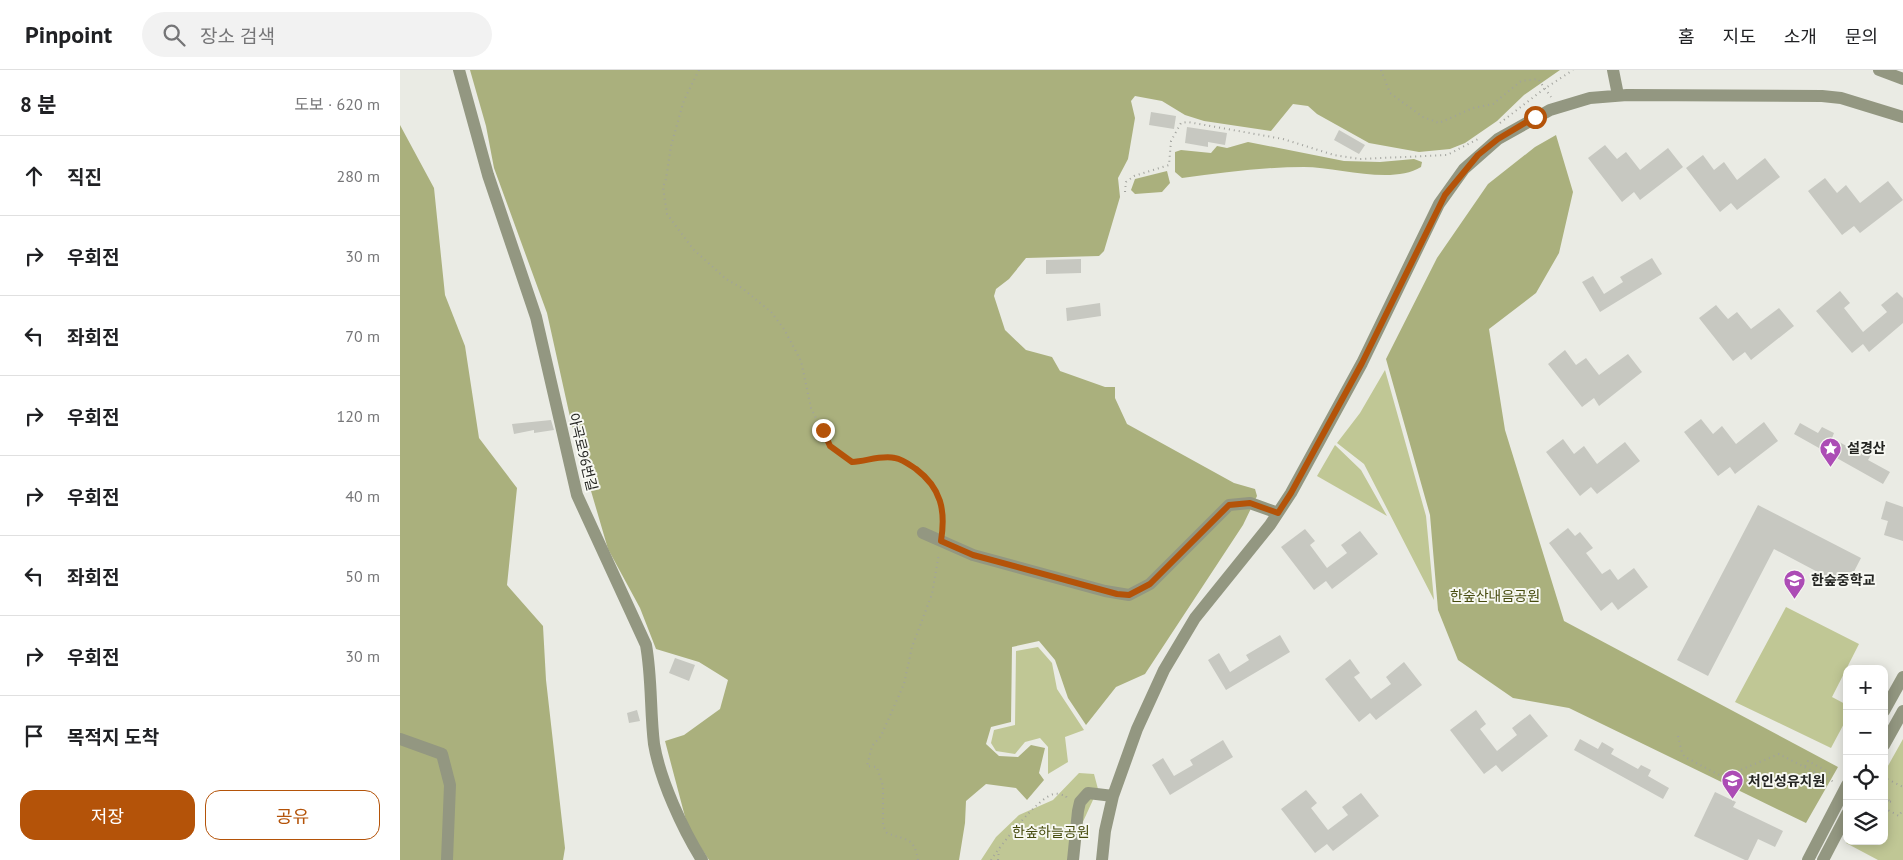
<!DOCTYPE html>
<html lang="ko">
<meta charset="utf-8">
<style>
:root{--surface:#fff;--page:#f2f2f2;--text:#202124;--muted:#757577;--line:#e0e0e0;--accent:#b45309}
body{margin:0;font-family:"PT Sans","Noto Sans KR",sans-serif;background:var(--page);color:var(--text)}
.controls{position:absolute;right:15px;bottom:15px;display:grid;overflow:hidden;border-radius:10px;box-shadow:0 2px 12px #0003}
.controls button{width:45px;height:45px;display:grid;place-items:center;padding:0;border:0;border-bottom:1px solid var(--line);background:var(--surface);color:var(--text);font:25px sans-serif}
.stop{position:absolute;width:15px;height:15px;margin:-11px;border:4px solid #b45309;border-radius:50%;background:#fff}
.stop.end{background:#b45309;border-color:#fff;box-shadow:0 1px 5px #0008}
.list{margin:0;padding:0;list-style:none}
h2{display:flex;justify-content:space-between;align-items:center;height:65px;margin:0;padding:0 20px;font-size:21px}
h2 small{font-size:16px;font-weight:400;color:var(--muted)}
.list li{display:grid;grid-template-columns:32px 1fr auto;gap:15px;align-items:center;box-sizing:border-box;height:80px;padding:0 20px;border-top:1px solid var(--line)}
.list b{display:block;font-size:19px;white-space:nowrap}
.list em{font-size:16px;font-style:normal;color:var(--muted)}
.actions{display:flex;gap:10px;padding:15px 20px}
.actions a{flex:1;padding:11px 0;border:1px solid var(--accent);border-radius:15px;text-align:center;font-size:18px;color:var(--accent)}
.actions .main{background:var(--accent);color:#fff}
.icon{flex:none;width:28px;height:28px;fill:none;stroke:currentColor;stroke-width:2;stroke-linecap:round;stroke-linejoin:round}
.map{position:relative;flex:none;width:1503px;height:790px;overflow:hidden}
header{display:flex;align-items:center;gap:30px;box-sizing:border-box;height:70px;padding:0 25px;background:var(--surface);border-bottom:1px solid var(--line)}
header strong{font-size:24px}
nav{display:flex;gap:28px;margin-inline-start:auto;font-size:18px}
.search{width:350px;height:45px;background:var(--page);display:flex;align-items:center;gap:12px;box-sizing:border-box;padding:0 18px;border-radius:28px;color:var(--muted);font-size:19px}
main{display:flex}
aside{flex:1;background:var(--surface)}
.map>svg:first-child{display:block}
.green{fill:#c0c795}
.forest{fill:#aab07d}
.building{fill:#c7c8c1}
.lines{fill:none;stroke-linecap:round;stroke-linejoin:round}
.path{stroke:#a1a29d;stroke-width:2;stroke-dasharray:1 4;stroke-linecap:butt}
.minor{stroke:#939781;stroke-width:12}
.route{stroke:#b45309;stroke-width:6}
.labels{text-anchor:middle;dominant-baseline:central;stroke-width:4;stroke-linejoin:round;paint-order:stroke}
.poi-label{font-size:14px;font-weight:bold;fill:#232421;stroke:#f7f8f2;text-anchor:start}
.street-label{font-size:14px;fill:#232421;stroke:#f7f8f2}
.park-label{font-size:14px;fill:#474c0f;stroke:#f7f8f2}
</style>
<header>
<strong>Pinpoint</strong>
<div class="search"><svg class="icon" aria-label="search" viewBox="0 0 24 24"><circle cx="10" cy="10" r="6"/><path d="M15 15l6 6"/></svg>장소 검색</div>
<nav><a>홈</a><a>지도</a><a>소개</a><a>문의</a></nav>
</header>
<main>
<aside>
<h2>8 분<small>도보 · 620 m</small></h2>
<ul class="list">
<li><svg class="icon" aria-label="ahead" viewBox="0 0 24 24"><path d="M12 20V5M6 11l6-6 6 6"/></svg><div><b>직진</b></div><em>280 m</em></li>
<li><svg class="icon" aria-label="right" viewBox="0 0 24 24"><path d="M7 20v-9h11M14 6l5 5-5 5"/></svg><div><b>우회전</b></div><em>30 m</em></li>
<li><svg class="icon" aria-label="left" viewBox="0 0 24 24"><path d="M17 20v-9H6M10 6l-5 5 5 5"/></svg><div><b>좌회전</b></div><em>70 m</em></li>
<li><svg class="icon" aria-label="right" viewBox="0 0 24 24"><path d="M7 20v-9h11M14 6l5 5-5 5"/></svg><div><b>우회전</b></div><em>120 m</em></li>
<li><svg class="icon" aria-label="right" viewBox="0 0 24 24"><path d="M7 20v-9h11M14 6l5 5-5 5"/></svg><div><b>우회전</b></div><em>40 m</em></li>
<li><svg class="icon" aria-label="left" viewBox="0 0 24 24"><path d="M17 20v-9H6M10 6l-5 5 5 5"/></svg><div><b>좌회전</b></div><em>50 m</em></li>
<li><svg class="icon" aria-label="right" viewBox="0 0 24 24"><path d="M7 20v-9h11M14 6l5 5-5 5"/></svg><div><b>우회전</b></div><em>30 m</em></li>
<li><svg class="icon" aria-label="arrive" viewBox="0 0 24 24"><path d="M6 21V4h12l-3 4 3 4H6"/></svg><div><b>목적지 도착</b></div></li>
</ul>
<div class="actions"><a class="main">저장</a><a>공유</a></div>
</aside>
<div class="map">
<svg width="1503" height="790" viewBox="0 0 1503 790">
<rect width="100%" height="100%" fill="#eaebe4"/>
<!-- green -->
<path class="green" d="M985 300 1026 446 1034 530 964 394 937 373 960 343Z
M935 375 961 400 987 446 917 406Z
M1386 537 1459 574 1432 627 1447 635V648L1431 678 1335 632Z
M638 577 652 593 657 619 684 660 665 667 668 692 648 704V677L640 668 625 672 615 684 596 681 591 673 594 660 615 655 616 581Z
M1503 669V790H1478L1446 773 1448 771H1484V703Z
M679 703 694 704 698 719 681 756 676 790H581L596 767 619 745 653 730Z"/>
<!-- forest -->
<path class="forest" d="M70 0H1160L1124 25 1097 51 1065 73 1050 79 1019 82 969 73 917 44 908 36 893 34 871 61 804 51 785 45 762 31 735 26 731 31 735 48 728 89 718 108 720 127 704 181 699 186 626 188 609 209 596 219 594 226 605 260 626 280 652 287 660 301 705 317H715V328L727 354 834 413 855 419 857 426 843 455 745 604 716 617 686 655 668 628 655 590 639 571 612 577 611 652 591 657 586 674 599 686 618 687 631 675 645 678 639 703 644 710 627 730 616 718 586 714 566 731 565 753 559 790H309L288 758 265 671 284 665 320 639 328 610 299 592 256 579 240 538 208 479 172 356 147 243 94 98 86 56Z
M0 55 34 118 45 225 65 276 79 368 117 418 107 515 143 556 146 610 165 778 163 790H0Z
M1156 65 1173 122 1159 183 1136 223 1089 259 1105 360 1164 551 1438 697 1406 753 1169 638 1113 628 1058 590 1038 540 1030 445 986 289 1037 188 1088 114 1135 77Z
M848 72 944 91 980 92 1014 89 1022 92 1021 97C992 115 937 97 904 97 864 97 822 103 782 108L775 102V82L781 80 811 83 817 76 827 78Z
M767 101 770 113 762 122 735 124 731 120 735 109Z"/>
<!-- building -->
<path class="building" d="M751 42 776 46 774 59 749 55Z
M787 57 827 63 825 75 808 72V77L785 73Z
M939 60 965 75 959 84 934 70Z
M1205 75 1217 89 1226 82 1240 100 1268 78 1283 97 1240 130 1234 122 1222 132 1188 88Z
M1303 85 1314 100 1324 92 1337 110 1365 88 1380 107 1337 140 1331 133 1320 142 1286 98Z
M1425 108 1437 123 1446 115 1460 133 1488 111 1503 130 1460 163 1454 156 1442 165 1408 121Z
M1252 188 1262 204 1200 242 1182 212 1193 206 1204 224 1223 212 1220 207Z
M681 189V203L646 204V190Z
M1440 221 1450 233 1444 238 1463 262 1487 242 1481 235 1497 222 1503 228V253L1469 282 1463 274 1452 283 1416 241Z
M700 233 701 246 667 251 666 238Z
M1316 235 1328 249 1337 242 1351 259 1379 238 1394 256 1351 290 1345 282 1333 291 1299 248Z
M1165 280 1176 295 1186 288 1199 305 1228 284 1242 302 1199 336 1194 328 1182 337 1148 294Z
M1301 349 1313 364 1322 356 1336 374 1364 352 1378 371 1335 404 1330 397 1318 406 1284 362Z
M151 350 154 360 134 363V360L114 364 112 354Z
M1400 353 1418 363 1422 357 1434 363 1432 368 1459 383 1461 379 1471 385 1468 390 1490 402 1483 414 1394 364Z
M1163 369 1174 384 1184 376 1197 394 1225 372 1240 391 1197 424 1191 417 1180 426 1146 382Z
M1486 431 1503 437V471L1484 465 1488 451 1481 449Z
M1358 435 1461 488 1446 517 1374 479 1308 606 1277 590Z
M1168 458 1175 466 1180 462 1193 478 1186 483 1202 504 1210 499 1218 510 1234 498 1248 517 1218 540 1212 532 1201 541 1149 473Z
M905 459 915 471 910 475 927 498 947 483 941 475 960 461 978 484 932 519 926 511 914 520 881 477Z
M880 565 890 582 826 620 808 590 819 583 830 602 849 590 846 585Z
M275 588 295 595 289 611 269 603Z
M950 589 960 603 954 607 971 629 991 614 986 607 1004 592 1022 615 976 650 970 643 959 652 925 609Z
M237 640 240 651 229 653 227 643Z
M1076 640 1086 654 1080 659 1097 681 1117 665 1112 658 1130 644 1148 666 1102 702 1096 695 1084 704 1050 660Z
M1180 669 1198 679 1202 672 1214 679 1211 684 1238 699 1241 695 1251 700 1248 706 1269 718 1263 729 1174 680Z
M823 670 833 687 770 725 752 695 763 688 774 706 793 695 790 690Z
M906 720 917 733 911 738 928 760 948 745 942 737 961 723 979 746 933 781 927 774 915 783 881 739Z
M1315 722 1336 732 1333 737 1383 761 1375 777 1358 769 1348 790H1345L1294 766Z"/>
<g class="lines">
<!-- path -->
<path class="path" d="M299 0 284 30 271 76 266 109 263 117 267 144 293 179 326 209 342 218 371 242 384 259 401 291 411 338 430 376 453 392C467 391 480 385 495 388 528 395 543 428 542 459
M981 0 990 23 1023 47 1039 53 1073 38 1093 34 1121 11 1138 9 1151 27
M1100 53 1144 19 1173 0
M725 122 726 112 734 106 769 95 771 71 781 53 788 52 883 69 934 85 960 89 1047 85 1078 69
M1278 666 1282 683 1285 687 1323 707 1379 684 1436 713
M1405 696 1408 691 1432 704
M1484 710 1485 708 1503 717
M1484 728 1492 732 1484 730
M1484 738 1499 746 1503 739
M518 790C514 766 506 771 487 763L483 756V716L477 697 467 696 472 676 481 666 504 614 512 577 532 524 539 483
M591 790C600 776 639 726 654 724 657 723 663 725 666 726L667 729
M598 790 599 780"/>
<!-- minor -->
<path class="minor" d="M59 0 88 105 136 247 177 425 246 575C252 608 250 641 254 674 260 710 283 760 302 790
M1213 0 1218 25
M1479 0 1503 9
M523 463 573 485 705 521 729 525 750 514 829 435 850 433 878 443
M1484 641 1503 607
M0 669 42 684 50 715 47 790
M1484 675 1503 641
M673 790 678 741 680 732 688 723 713 726
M702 790 705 761 713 726 737 659 764 600 795 548 870 455 891 423 962 293 1039 134 1064 99 1098 69 1150 40 1190 28 1227 25 1422 26 1441 28 1503 47
M1408 790 1447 715
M1423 790 1447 744"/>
</g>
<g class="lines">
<!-- route -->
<path class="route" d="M423 360 430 376 452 392C467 391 481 385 495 388 502 389 510 395 516 399 541 418 546 440 541 471L573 485 717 524 729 525 750 514 829 435 850 433 878 443 891 423 962 293 1045 125 1078 85 1098 69 1135 47"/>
</g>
<!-- icons -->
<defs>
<symbol id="sight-pin" viewBox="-11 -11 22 30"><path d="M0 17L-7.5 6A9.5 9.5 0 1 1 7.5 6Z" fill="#ac4cb5" stroke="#f7f8f2"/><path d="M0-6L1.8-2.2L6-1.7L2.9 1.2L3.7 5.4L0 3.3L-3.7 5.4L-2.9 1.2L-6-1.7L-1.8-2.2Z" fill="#fff"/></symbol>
<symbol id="school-pin" viewBox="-11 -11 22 30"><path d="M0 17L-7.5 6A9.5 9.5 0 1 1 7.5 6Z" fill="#ac4cb5" stroke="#f7f8f2"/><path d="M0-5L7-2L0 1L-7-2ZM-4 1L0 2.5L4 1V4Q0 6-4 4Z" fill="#fff"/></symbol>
</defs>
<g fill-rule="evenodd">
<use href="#sight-pin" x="1418" y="366" width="25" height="34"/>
<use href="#school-pin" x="1382" y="498" width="25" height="34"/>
<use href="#school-pin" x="1320" y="698" width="25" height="34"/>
</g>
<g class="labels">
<!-- poi labels -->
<g class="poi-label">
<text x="1447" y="378">설경산</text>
<text x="1411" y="510">한숲중학교</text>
<text x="1348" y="711">처인성유치원</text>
</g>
<!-- street labels -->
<g class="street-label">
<text transform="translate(183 382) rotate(76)">아곡로96번길</text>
</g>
<!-- park labels -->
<g class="park-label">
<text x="1095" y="526">한숲산내음공원</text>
<text x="651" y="762">한숲하늘공원</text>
</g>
</g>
</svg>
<div class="controls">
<button>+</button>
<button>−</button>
<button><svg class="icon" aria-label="locate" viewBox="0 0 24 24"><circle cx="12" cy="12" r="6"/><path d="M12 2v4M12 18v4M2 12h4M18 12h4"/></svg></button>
<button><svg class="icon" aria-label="layers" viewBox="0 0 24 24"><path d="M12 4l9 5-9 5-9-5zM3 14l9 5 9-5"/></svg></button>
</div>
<div class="stop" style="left:1135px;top:47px"></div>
<div class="stop end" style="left:423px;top:360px"></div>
</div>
</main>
